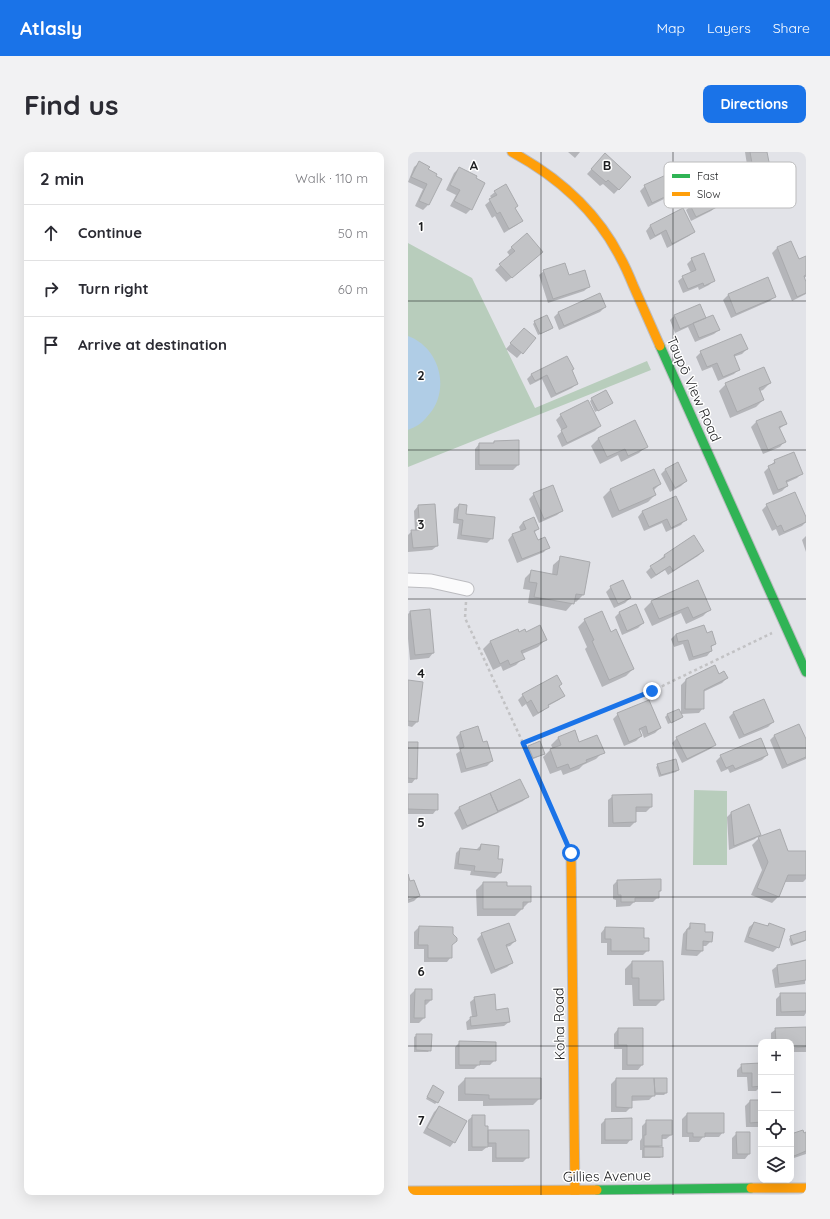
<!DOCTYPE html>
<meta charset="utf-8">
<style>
:root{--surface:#fff;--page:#f2f2f3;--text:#2b2b33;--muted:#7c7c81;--line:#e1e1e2;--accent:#1a73e8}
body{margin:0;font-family:Quicksand,sans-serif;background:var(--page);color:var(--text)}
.controls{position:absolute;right:12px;bottom:12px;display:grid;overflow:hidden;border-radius:8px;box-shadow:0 4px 16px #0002}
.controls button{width:36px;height:36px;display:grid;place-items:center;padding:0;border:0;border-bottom:1px solid var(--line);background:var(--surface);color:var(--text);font:20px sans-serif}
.stop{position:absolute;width:12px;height:12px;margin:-9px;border:3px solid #1a73e8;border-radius:50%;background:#fff}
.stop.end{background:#1a73e8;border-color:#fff;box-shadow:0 1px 4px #0008}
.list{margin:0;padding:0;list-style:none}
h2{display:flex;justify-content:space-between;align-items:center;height:52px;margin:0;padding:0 16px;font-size:17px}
h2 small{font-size:13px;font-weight:400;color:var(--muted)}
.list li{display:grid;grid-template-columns:26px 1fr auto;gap:12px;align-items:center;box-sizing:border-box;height:56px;padding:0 16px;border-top:1px solid var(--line)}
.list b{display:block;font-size:15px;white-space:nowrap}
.list em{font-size:13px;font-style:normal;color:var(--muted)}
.icon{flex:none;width:22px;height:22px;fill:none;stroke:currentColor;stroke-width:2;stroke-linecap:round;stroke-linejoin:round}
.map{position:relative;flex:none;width:398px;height:1043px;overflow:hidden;border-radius:8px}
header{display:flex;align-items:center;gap:24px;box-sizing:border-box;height:56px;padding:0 20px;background:var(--accent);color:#fff}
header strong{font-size:19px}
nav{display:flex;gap:22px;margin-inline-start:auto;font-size:14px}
.intro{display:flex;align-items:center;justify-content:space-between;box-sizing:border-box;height:96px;padding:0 24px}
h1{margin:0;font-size:28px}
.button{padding:10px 18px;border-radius:8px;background:var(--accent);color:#fff;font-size:14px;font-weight:700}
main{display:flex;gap:24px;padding:0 24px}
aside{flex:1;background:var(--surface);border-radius:8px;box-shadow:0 4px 16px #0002}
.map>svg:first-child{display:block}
.green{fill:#b8cdbc}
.water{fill:#b0cde6}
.shadow{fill:#0003}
.building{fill:#c2c3c6;stroke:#a9aaad}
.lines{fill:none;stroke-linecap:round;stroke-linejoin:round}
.street-casing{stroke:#bcbcc0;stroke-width:15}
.fast-casing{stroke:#bcbcc0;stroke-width:11}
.slow-casing{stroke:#bcbcc0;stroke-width:11}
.path{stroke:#c2c2c4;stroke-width:2.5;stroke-dasharray:3 3;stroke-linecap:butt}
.street{stroke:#fbfbfc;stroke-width:13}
.fast{stroke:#30b455;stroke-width:9}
.slow{stroke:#ff9f0a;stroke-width:9}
.route{stroke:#1a73e8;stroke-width:5}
.grid{fill:none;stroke:#1c1d1f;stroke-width:1;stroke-opacity:0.55}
.labels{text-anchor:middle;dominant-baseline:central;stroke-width:3;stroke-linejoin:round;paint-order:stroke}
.street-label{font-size:14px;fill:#1c1d1f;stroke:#fff}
.key{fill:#fff;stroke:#bbbbbc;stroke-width:1}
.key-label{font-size:11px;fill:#1c1d1f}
.grid-label{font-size:13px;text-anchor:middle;font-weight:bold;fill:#1c1d1f;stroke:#fff;stroke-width:3;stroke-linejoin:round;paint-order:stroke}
</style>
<header>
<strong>Atlasly</strong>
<nav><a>Map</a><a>Layers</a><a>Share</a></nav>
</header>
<div class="intro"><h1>Find us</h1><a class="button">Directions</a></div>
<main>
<aside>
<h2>2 min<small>Walk · 110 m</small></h2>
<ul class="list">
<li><svg class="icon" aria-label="ahead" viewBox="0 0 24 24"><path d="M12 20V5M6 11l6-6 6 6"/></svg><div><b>Continue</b></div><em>50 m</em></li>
<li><svg class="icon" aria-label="right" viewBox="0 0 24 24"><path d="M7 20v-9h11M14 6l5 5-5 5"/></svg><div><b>Turn right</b></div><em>60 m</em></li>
<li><svg class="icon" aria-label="arrive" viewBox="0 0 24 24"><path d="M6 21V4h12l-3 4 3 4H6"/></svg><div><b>Arrive at destination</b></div></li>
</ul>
</aside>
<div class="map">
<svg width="398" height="1043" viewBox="0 0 398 1043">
<rect width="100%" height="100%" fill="#e2e3e8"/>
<!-- green -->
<path class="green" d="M0 91 64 126 127 256 239 209 243 218 0 315Z
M286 638 319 639V713H285Z"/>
<!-- water -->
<path class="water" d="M0 184C33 196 44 241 18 266 13 272 7 275 0 278Z"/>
<!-- shadow -->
<path class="shadow" d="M160 0H172L167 6Z
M337 0H358L362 25 358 30 342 32Z
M193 7 222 25 206 42 195 32 192 34 179 22Z
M11 11 27 24 33 27 20 53 15 58 7 54 15 37 0 30 6 15Z
M51 16 63 57 58 62 42 54 48 43 38 38 46 21Z
M261 31 281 41 277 46 262 53 258 46 240 55 232 39 237 34Z
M87 40 109 54 107 56 114 68 109 73 96 81 87 64 84 66 77 53 84 47 82 44Z
M283 54 308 55 303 59 283 69 278 58Z
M274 58 286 80 281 84 259 96 253 82 242 88 238 79 242 74Z
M119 82 129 105 98 130 87 118 102 104 99 100Z
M383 90 390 108 398 105V125L395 126 398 132V142L384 149 364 101 369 96Z
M284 107 306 128 301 133 291 138 290 135 275 141 270 129 275 125 283 121 279 112Z
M136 119 160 125 181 135 176 139 140 151 131 123Z
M360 126 367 144 362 149 323 166 315 148 320 143Z
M197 155 192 160 151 178 146 165 150 161Z
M266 164 297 167 311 178 306 182 287 190 280 175 267 181 262 168Z
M127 170 144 176 142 178 130 183 125 172Z
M111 182 126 187 109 206 98 197Z
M339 197 334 202 325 205 331 217 326 222 310 229 304 215 294 219 288 205 293 200Z
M159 205 163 219 169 231 164 236 143 246 134 227 122 233 119 227 123 223Z
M362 231 355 238 352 239 355 248 348 255 322 266 311 239 318 232Z
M184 247 204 251 187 260 182 249Z
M372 260 378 272 371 277 376 290 372 295 355 302 343 275 348 270Z
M153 263 192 274 187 279 154 295 149 284 154 279 148 268Z
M190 287 238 294 231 301 213 310 210 303 192 312 183 294Z
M86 290 110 313 105 318H67V297L71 292H84Z
M367 309 394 321 389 326 378 331 379 334 374 339 365 343 356 320Z
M257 318 278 329 273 334 262 340 253 322Z
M246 319 252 332 245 339 247 343 240 350 204 366 195 345 202 338Z
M126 342 154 359 149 363 131 371 121 347Z
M267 346 277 368 273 373 258 380 254 371 236 379 230 365 234 360Z
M51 353 57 363 84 386 79 391 49 387 51 372 45 371 46 357Z
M359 353 398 368V370L394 374 371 384 368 377 364 379 354 358Z
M10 354 29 394 24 398 0 400V383L4 379H7L6 359Z
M115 370 130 377 126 381 129 390 140 395 136 400 109 411 100 388 104 383 113 380 111 375Z
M398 384V400L394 388Z
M286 385 295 399 290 404 260 423 257 418 243 427 238 420 243 415 256 404Z
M153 406 175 443 168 450 165 449V451L158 459 120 451 122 438 115 437 117 426 124 419 144 423 145 413Z
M290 430 302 457 295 464 278 472 273 461 244 474 236 457 243 450Z
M203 435 222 446 217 451 206 456 198 440Z
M21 458 25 501 21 506 2 508 0 487V462L2 460Z
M211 461 235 471 230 476 214 483 207 465Z
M177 468 203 481 225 517 218 524 194 535 177 497 179 495 170 475Z
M110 478 111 481H118L137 488 130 495 114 502 115 506 108 513 95 519 93 514 85 518 75 497 82 490Z
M268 482H298L307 492 302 496 303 499 299 504 281 509 275 492 266 495 263 487Z
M311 523 319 526 314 531 295 540V556L291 561 273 562V533L278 528Z
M0 529 14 530 9 570 4 575 0 574Z
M151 534 156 544 151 548 140 554 135 559 125 565 118 552 114 555 110 548 115 543Z
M271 558 274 565 272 567 260 572 257 565 259 563Z
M326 560 365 570 360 575 331 587 321 565Z
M210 562 252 576 247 581 236 586 233 578 231 579 233 584 228 589 216 594 205 567Z
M391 573 398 590V607L374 617 362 588 366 584Z
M166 579 171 591 195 600 188 607 175 613 171 617 155 623 153 618 142 622 135 605 142 598 145 597 143 593 150 586Z
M53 580 74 591 84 609 79 614 53 621 48 602 52 599 48 585Z
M269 586 306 592 302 597 274 611 264 591Z
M0 591 8 626 4 631H0Z
M132 591 137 602 123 608 118 597 120 595Z
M359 603 354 608 322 621 320 617 313 620 308 609 313 604Z
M250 613 270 618 268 620 251 625 248 615Z
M112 628 119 645 115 649 54 678 46 661 51 656Z
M0 643 29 657 25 662H0Z
M205 644 243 655 238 660H227V670L222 675H200V648Z
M324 660 352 682 347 687 321 698 319 665Z
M351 686 379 700H398V727L395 730H376L371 744 364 751 343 743 354 718 344 693Z
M73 693 89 707 93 708 92 721 87 726 62 723 63 719 46 717 48 701 52 697 68 698Z
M0 725 2 730 11 744 6 749 0 751Z
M210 728 252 739 250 741V745L245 750H226L222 754 208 755V748L205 747V733Z
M75 731 98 735 122 749 107 764H69L68 738Z
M346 771 358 775 361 772 370 795 365 800 336 790 341 775Z
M283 772 296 781 303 789 298 794H294V799L289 804 273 803 275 782Z
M11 775 44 782 43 805 39 810H16V797H6V780Z
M197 776 235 787 240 798 235 803H199V791H193V781Z
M74 782 107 789 102 794 98 795 104 811 99 815 83 822 69 787Z
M398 783 397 789 383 794 381 787 383 785Z
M398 809 397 832 367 836 364 818 369 814Z
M224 810 255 847 248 854H225L224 833H217V817Z
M7 838H23V848L18 853 16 852V866L11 871H2V843Z
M373 842H398V861L396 864H368V847Z
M67 846 88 859 101 870 96 874 59 878 58 870 64 865 62 850Z
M398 876V900H383V890H363V881L368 877Z
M210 877 234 913 230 918H214V897H206V882Z
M9 883 22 898 20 900H6V885Z
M52 890 87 908 82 913H70L66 917H47V895Z
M353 912V934L348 939H340L339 925H329V918L334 913Z
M57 927H132V946L125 953 75 954V949H50V934Z
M208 927H258V941L256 943H246L241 948 223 949V955L218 960H203V932Z
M23 937 29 950 27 952 18 947Z
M342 949H353V975H338L337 954Z
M31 955 46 990 42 995 15 981 26 960Z
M279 962H315V980L311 985H295L291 990H281V985H274V967Z
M65 964 79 979 120 1005 115 1010H84V995H79L74 999H60V968Z
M197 968 223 987 219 992H193V972Z
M239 969 263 983 258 987H253V993L250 996 254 1004 252 1006H234V998H232V989L234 986V974Z
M329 981 341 1002 337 1007H324V986Z
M398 981V1002L383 1007V983Z"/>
<!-- building -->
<path class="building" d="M342 0H359L364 25 347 28Z
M197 1 223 25 211 38 200 28 198 30 183 17Z
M11 9 22 15 20 17 29 22 28 24 34 27 21 53 11 49 19 32 3 25Z
M51 15 69 24 68 26 77 31 64 58 46 49 52 38 42 33Z
M258 23 262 30 275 24 283 41 266 49 263 42 244 51 236 33Z
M98 32 110 54 107 56 115 69 101 77 92 60 89 62 81 47 89 43 86 39Z
M303 43 309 55 288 65 282 53Z
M275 56 287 80 264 92 258 78 247 84 242 73Z
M119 81 135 100 104 126 91 112 107 99 103 95Z
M383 89 391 107 398 104V123L396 124 398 130V141L389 145 369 95Z
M296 101 307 129 296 134 295 131 280 137 274 124 288 118 283 106Z
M157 111 161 123 177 118 182 135 145 147 135 118Z
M360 125 368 145 328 162 320 142Z
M192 141 198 155 156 174 150 160Z
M292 152 298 166 272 177 266 163Z
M139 163 145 176 132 182 126 169Z
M305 163 312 178 291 186 285 171Z
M116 176 128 186 115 202 102 191Z
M333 182 340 197 326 203 332 218 315 225 309 211 299 215 292 199Z
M159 204 166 217 164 218 170 232 148 242 139 223 127 229 123 222Z
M356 215 363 231 351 236 356 248 329 260 317 231Z
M198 238 205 251 190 259 183 246Z
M180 248 193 274 159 291 153 278 159 275 152 262Z
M373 259 379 272 371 275 378 290 360 298 348 269Z
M227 268 240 295 220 304 217 297 199 305 190 286Z
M111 288V313H71V291H86V289Z
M386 300 395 322 378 329 380 334 370 338 360 314 367 311 366 308Z
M270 310 279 329 267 336 257 317Z
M246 317 253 332 245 336 248 343 211 359 202 337Z
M145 333 155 359 136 367 125 341Z
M387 340 398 365V370L376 380 373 373 369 375 358 352Z
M268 344 279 368 263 376 259 367 241 375 234 359Z
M27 352 30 394 5 396 3 378H12L10 353Z
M51 352 59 353 58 362 87 365 85 387 53 383 55 368 49 367Z
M126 365 131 377 126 379 130 388 137 385 142 396 114 407 104 382 118 377 115 370Z
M286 383 296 399 265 419 262 414 248 423 242 414 257 405 256 403Z
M152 404 182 410 176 443 168 442 166 452 126 445 129 431 121 430 123 418 149 423Z
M215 428 223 446 210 452 202 434Z
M290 428 303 458 285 466 280 455 251 467 243 449Z
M228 452 236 471 219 479 211 460Z
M22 457 26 501 7 503 2 459Z
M194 459 203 480 208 477 226 517 201 528 184 489 186 488 176 467Z
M132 473 139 488 113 499 117 507 102 513 100 508 92 512 82 489 110 477 111 480 117 477 118 480Z
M296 473 299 481 304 479 308 492 303 494 304 499 285 505 280 488 270 490 268 482Z
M307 513 311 522 316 519 320 526 296 538V557H277L278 527Z
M149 523 154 532 151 534 157 544 140 553 141 555 130 561 123 548 119 551 114 542Z
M0 528 15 530 10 570 0 569Z
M356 547 366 570 336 583 325 560Z
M241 548 253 576 240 582 238 574 231 577 234 584 221 590 209 561Z
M271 557 275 565 263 571 259 562Z
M297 571 308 593 279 607 268 585Z
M391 572 398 587V605L379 613 366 583Z
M70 574 75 590 79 589 85 609 58 617 52 597 56 595 52 580Z
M167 578 171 590 189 583 197 601 178 608 179 610 162 617 160 612 149 616 142 597 153 593 150 585Z
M353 586 360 603 327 617 325 613 318 616 312 603Z
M132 589 137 602 125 606 120 594Z
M0 590H10L9 627 0 626Z
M268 607 271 618 253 623 249 612Z
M112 627 121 645 90 659 82 641Z
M82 641 90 660 59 674 51 655Z
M0 642H30V658L0 657Z
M244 642V655H228V670L205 671 204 643Z
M341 652 353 683 326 694 323 660Z
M372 677 380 699H398V723H380L371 745 349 736 360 710 350 685Z
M73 692 91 694 90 707H95L93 721 66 719 67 714 50 712 52 696 72 698Z
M0 722 2 729 6 728 12 744 0 748Z
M253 727V739H251V746H227V750H213V743H210L209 728Z
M75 730H99V734H123V750H115V757H75Z
M346 770 360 774 361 771 377 777 371 796 340 785Z
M101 771 108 789 98 793 105 811 87 818 73 781Z
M282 771 297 772V780H305L304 790 295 789V799L278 798 279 777H282Z
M11 774 45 775V782L49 786V789L44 793V806H20V793H10Z
M197 775 236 776V786H241V799H203V787H197Z
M398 779V788L385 792 382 784Z
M398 808V828L371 832 369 813Z
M224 809H255L256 848H231V826H224Z
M7 837H24V848H17V866H6Z
M372 841H398V859L373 860Z
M87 842 88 858 100 856 102 870 63 874 62 865 69 864 66 845Z
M398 875V895L383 896V890H368L367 876Z
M210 876H235V913H219V893H210Z
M8 882H24L23 899 8 898Z
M51 889 88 890V909H72V913H51Z
M353 911V934L344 935V921H334L333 912Z
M57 926H133V947H81V943L57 942Z
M208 926H246L247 944H224V956L208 955Z
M246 926H259V941H247Z
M25 933 36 940 30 951 19 945Z
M342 948H353V970L342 971Z
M31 954 59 969 47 991 19 976Z
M279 961H316V981H297V985H285V981H279Z
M64 963H77V974H80V995H64Z
M224 966V988H197V967Z
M238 968H264V983H254V994H236V983H238Z
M80 978H121V1006H88V991H80Z
M395 978 396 981 398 980V999L386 1004 384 998 383 999V982Z
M328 980H342V1002H329Z
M236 995H255V1005H236Z"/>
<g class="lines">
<defs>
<path id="street" d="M0 428 23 429 59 437"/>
<path id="fast" d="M252 194 398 520
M189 1038 343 1036"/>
<path id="slow" d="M104 0C150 25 188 58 212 105 217 114 221 123 225 133 234 153 243 174 252 194
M163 701 167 1043
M343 1036H398
M0 1039 189 1038"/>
</defs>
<!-- street casing -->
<use href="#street" class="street-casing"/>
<!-- fast casing -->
<use href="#fast" class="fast-casing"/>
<!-- slow casing -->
<use href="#slow" class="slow-casing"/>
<!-- path -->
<path class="path" d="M58 450 57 466 115 591 157 688
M115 591 244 539 364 481"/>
<!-- street -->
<use href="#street" class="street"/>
<!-- fast -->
<use href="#fast" class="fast"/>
<!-- slow -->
<use href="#slow" class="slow"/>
</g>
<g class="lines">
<!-- route -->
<path class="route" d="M163 701 115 591 244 539"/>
</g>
<!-- grid -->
<path class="grid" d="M133 0V1043M265 0V1043M0 149H398M0 298H398M0 447H398M0 596H398M0 745H398M0 894H353M383 894H398"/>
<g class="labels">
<!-- street labels -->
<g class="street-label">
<text transform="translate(286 237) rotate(66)">Taupō View Road</text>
<text transform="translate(151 872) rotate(-91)">Koha Road</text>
<text transform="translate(199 1024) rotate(-1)">Gillies Avenue</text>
</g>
</g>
<!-- legend -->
<rect x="256" y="10" width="132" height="46" rx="6" class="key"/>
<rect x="264" y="22" width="18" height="4" fill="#30b455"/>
<rect x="264" y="40" width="18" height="4" fill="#ff9f0a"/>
<g class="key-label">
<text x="289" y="28">Fast</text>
<text x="289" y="46">Slow</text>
</g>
<g class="grid-label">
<text x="66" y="18">A</text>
<text x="199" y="18">B</text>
<text x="13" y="79">1</text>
<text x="13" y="228">2</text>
<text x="13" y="377">3</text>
<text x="13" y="526">4</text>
<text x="13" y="675">5</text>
<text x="13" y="824">6</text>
<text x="13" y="973">7</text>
</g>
</svg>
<div class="controls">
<button>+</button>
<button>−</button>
<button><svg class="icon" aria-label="locate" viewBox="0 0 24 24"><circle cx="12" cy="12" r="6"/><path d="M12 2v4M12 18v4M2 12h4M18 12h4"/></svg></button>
<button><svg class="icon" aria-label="layers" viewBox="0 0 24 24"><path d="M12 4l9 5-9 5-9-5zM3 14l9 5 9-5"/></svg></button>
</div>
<div class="stop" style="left:163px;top:701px"></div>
<div class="stop end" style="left:244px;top:539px"></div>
</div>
</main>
